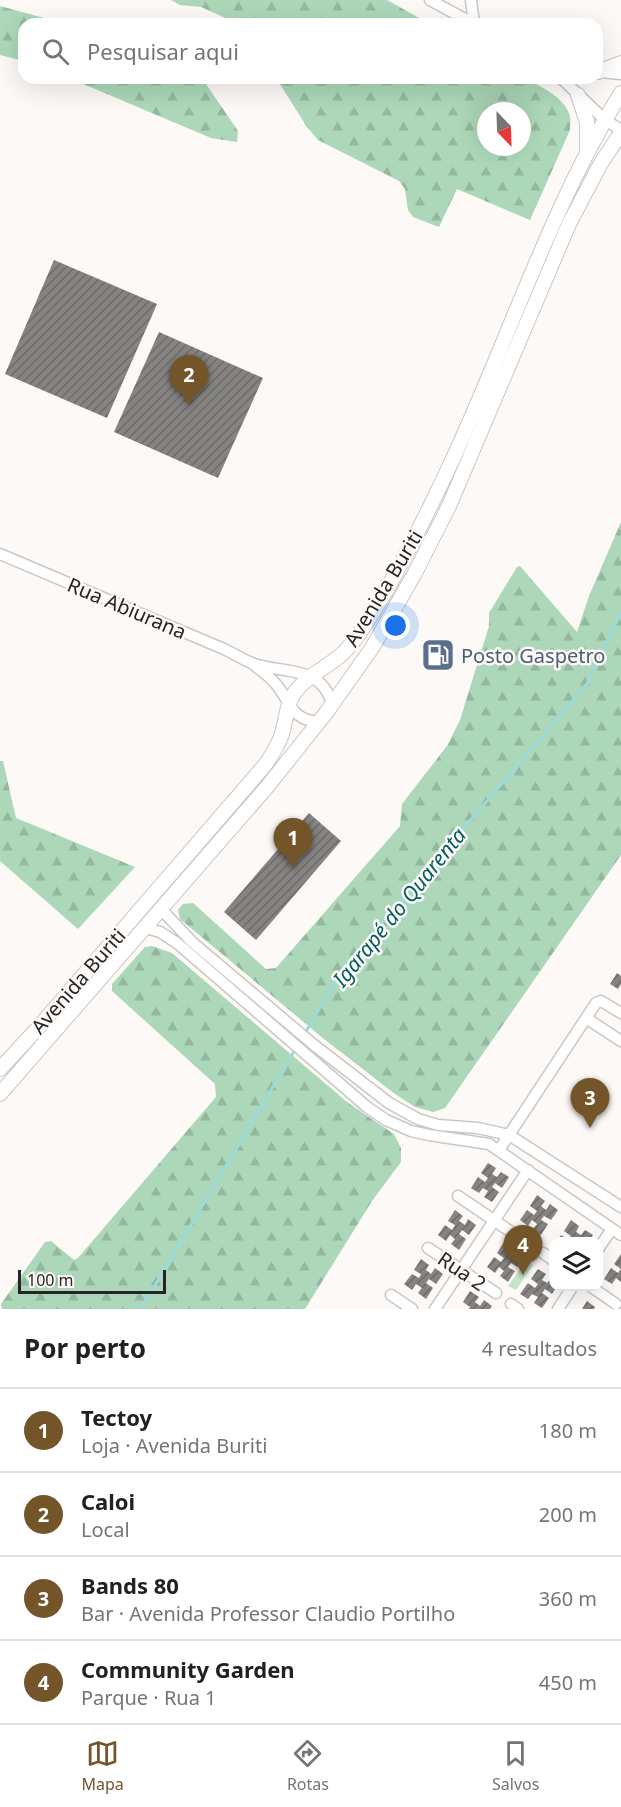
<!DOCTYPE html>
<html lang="pt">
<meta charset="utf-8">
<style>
:root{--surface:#fff;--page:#f2f2f2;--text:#202124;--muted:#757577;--line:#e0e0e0;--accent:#735529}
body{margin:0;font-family:"Noto Sans",sans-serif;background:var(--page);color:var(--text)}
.controls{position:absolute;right:18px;bottom:18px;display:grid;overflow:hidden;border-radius:12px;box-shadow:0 6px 24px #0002}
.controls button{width:54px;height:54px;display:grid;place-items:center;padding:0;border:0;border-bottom:2px solid var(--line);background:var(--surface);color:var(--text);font:30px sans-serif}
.compass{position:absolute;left:477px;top:102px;width:54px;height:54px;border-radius:50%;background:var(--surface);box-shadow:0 6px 24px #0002;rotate:157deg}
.scale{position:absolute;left:18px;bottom:15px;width:148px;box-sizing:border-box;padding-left:6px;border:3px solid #262424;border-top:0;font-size:16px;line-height:21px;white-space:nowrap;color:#262424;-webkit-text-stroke:4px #fcf9f7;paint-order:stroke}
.you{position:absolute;left:396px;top:626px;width:21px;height:21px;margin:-15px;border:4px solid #fff;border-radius:50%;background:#1a73e8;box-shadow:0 0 0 9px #1a73e833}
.badge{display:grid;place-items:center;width:39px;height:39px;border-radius:50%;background:var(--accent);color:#fff;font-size:20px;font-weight:700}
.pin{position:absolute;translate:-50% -50px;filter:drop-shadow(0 2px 3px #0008)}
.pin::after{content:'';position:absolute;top:32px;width:21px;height:18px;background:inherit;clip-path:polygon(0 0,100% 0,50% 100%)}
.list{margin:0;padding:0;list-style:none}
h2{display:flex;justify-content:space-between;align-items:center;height:78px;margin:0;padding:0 24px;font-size:26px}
h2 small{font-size:20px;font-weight:400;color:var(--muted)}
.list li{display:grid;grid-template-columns:39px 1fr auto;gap:18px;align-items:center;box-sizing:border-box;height:84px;padding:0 24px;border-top:2px solid var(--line)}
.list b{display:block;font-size:22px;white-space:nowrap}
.list p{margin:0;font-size:20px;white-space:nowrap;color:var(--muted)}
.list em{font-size:20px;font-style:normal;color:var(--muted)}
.icon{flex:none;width:33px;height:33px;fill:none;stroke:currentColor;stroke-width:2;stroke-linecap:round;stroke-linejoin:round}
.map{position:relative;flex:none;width:621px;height:1309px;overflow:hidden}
.search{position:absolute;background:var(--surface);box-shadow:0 6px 24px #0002;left:18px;right:18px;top:18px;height:66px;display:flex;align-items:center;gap:15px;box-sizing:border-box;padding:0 21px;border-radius:18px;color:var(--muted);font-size:22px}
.sheet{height:414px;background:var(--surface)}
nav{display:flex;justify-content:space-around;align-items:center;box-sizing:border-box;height:84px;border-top:2px solid var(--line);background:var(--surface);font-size:16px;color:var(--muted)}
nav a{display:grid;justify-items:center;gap:3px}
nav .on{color:var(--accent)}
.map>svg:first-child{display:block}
.grass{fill:url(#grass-tufts)}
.forest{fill:url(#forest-firs);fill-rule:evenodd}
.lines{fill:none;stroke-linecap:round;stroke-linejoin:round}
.stream{stroke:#9ddadd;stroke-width:3}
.building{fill:url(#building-hatch)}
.minor-casing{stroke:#cac7c5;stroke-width:13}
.major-casing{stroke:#cac7c5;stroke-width:16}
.minor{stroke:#fff;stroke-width:10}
.major{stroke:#fff;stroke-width:14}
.labels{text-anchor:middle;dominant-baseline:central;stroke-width:5;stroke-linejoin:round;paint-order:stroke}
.street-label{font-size:20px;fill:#262424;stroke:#fcf9f7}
.service-label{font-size:20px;fill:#4e5e75;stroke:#fcf9f7;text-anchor:start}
.water-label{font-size:21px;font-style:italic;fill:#005c60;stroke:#fcf9f7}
</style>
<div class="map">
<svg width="621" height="1309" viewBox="0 0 621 1309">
<defs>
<pattern id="grass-tufts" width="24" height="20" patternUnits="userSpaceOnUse" patternTransform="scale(1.5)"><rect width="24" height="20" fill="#c2e5cb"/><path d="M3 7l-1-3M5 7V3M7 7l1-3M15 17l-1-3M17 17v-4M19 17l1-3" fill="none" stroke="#a7c4ae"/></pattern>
<pattern id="forest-firs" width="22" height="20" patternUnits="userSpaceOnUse" patternTransform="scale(1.5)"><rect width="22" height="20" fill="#acd7b8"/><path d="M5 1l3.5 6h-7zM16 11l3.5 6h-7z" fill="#94b89e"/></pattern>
<pattern id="building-hatch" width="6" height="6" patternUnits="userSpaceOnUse" patternTransform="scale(1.5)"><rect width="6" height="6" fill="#868482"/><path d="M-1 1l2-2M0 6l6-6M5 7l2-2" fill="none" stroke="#6d6c6a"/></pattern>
</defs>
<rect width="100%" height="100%" fill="#fcf9f7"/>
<!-- grass -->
<path class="grass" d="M527 1260 533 1265 516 1290 508 1286Z"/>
<!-- forest -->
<path class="forest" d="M171 0H387L430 24H233L230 20 201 7 180 5Z
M0 6 44 18 100 24H24V61L0 55Z
M69 78H202L238 131 237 142 211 138Z
M276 78H525C541 87 564 96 570 116 571 120 570 126 570 130L530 220 457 189 439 227 413 217 408 210 405 189 399 181 318 140 307 127ZM486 111H522V147H486Z
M621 522V855L445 1108 433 1112 415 1107 395 1094 324 1039 180 919 178 910 183 904 193 903 266 969 276 968 400 826 402 804 447 746 460 720 489 626V613L517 567 520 566 577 632 589 596Z
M0 761H3L16 818 135 867 78 929 0 861Z
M152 946 172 953 347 1102 394 1134 401 1148V1162L372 1201 305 1309H2L1 1304 45 1242 51 1241 74 1260 78 1258 216 1097 215 1084 112 991V984L145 947Z"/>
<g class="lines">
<!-- stream -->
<path class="stream" d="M141 1309 343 969 587 684 621 612"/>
</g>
<!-- building -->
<path class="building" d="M54 260 157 304 107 418 5 374Z
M159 332 263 378 218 478 114 432Z
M309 813 341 841 256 940 224 912Z
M617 973 621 976V984L618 989 610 984Z
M488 1163 496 1168 492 1174 497 1177 501 1172 509 1177 502 1188 495 1183 492 1187 499 1192 492 1202 484 1197 488 1191 483 1188 479 1193 471 1188 478 1177 485 1182 488 1178 481 1173Z
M537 1195 545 1201 541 1206 546 1210 550 1204 558 1210 551 1220 544 1216 541 1220 548 1224 541 1235 533 1229 537 1224 532 1220 528 1226 520 1220 527 1210 534 1215 537 1211 530 1206Z
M455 1210 463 1216 459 1221 465 1225 468 1219 476 1225 469 1235 462 1230 459 1234 466 1239 459 1250 451 1244 455 1239 450 1235 446 1241 438 1235 445 1225 452 1230 455 1225 448 1221Z
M571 1220 579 1226 576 1232 581 1235 585 1230 593 1235 588 1242H557L561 1235 568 1240 571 1236 564 1231Z
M504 1242 512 1248 508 1253 514 1257 517 1251 525 1257 518 1267 511 1263 508 1267 515 1271 508 1282 500 1276 504 1271 499 1267 495 1273 487 1267 494 1257 501 1262 504 1258 497 1253Z
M621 1254V1282L616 1278 612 1284 604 1279 611 1268 618 1273 621 1269 614 1264Z
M421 1259 429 1265 426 1270 431 1274 435 1268 443 1274 436 1284 429 1279 426 1283 433 1288 426 1299 418 1293 422 1288 416 1284 412 1290 404 1284 412 1274 419 1278 421 1274 414 1270Z
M538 1269 546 1274 542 1280 547 1283 551 1278 554 1280V1286H557L552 1294 545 1289 542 1293 549 1298 542 1308 534 1303 538 1297 532 1294 528 1299 520 1294 528 1283 535 1288 538 1284 531 1279Z
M470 1291 479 1297 475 1302 480 1306 484 1300 492 1306 490 1309H469L470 1307 463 1302Z
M587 1301 595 1307 594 1309H582Z"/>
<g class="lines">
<defs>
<path id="minor" d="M430 0 474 24
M471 0 474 24
M600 72 621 74
M561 78 605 120 621 130
M0 554 224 649C234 654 244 660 254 664 286 674 321 665 332 704
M255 666C262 671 269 676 274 682 291 700 289 720 319 722
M162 910 192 942 314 1045 389 1103 418 1119 438 1125 478 1128 509 1135 621 1207
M146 928 160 932 177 943 367 1107 386 1120 411 1131 429 1135 489 1144 621 1235
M586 1018 621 1041
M499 1150 596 1003 601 1001 621 1013
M458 1196 532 1246
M428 1248 496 1293
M598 1249 612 1229
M543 1253 554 1261
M590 1286 616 1304
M391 1295 412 1309
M511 1304 518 1309
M435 1309 528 1170
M558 1309 573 1286"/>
<path id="major" d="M598 72 621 63
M578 95 587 122V151
M0 1069 37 1029 265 765C272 755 278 746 282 734 286 721 286 706 293 695 306 674 333 666 348 648 363 631 374 610 386 591 409 550 430 508 450 465 508 342 549 210 621 93
M0 1094 267 787 326 713 372 648 415 573 449 506 569 224 601 163 621 133"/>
</defs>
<!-- minor casing -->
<use href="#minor" class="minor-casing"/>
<!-- major casing -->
<use href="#major" class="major-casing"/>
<!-- minor -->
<use href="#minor" class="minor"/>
<!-- major -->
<use href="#major" class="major"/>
</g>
<!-- icons -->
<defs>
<symbol id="fuel-square" viewBox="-11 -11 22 22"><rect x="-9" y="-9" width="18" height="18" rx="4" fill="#5c6f8a" stroke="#fcf9f7"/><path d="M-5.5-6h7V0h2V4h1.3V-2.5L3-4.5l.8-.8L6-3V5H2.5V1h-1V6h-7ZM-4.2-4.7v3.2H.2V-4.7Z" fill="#fff"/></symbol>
</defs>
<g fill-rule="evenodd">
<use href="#fuel-square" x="419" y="636" width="38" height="38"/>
</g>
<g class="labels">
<!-- street labels -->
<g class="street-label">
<text transform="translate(383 588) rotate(-59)">Avenida Buriti</text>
<text transform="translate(127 608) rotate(23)">Rua Abiurana</text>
<text transform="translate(78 981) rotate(-49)">Avenida Buriti</text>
<text transform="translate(462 1271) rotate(34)">Rua 2</text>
</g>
<!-- service labels -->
<g class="service-label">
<text x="461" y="655">Posto Gaspetro</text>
</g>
<!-- water labels -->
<g class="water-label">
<text transform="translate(399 907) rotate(-51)">Igarapé do Quarenta</text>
</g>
</g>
</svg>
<div class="controls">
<button><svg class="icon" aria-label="layers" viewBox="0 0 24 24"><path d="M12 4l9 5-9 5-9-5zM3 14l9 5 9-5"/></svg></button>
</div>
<svg class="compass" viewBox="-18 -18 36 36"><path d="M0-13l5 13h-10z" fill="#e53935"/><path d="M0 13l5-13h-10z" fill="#757577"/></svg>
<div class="scale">100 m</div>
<div class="you"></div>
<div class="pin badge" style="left:293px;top:868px">1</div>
<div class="pin badge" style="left:189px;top:405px">2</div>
<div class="pin badge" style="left:590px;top:1128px">3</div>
<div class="pin badge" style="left:523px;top:1275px">4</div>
<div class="search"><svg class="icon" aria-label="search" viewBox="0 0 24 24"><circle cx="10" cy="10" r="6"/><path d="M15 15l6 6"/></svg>Pesquisar aqui</div>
</div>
<section class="sheet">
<h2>Por perto<small>4 resultados</small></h2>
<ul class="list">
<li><span class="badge">1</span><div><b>Tectoy</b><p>Loja · Avenida Buriti</p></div><em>180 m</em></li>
<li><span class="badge">2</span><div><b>Caloi</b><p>Local</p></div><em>200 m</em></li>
<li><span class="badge">3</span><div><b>Bands 80</b><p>Bar · Avenida Professor Claudio Portilho</p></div><em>360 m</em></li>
<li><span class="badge">4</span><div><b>Community Garden</b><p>Parque · Rua 1</p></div><em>450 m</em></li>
</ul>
</section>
<nav>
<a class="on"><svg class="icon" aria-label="map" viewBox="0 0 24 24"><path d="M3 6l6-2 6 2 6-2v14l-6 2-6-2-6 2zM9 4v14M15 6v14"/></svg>Mapa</a>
<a><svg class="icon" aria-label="directions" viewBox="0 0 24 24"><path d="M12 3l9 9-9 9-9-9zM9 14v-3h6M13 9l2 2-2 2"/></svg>Rotas</a>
<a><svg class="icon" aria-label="saved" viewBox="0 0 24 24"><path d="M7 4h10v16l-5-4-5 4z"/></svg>Salvos</a>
</nav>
